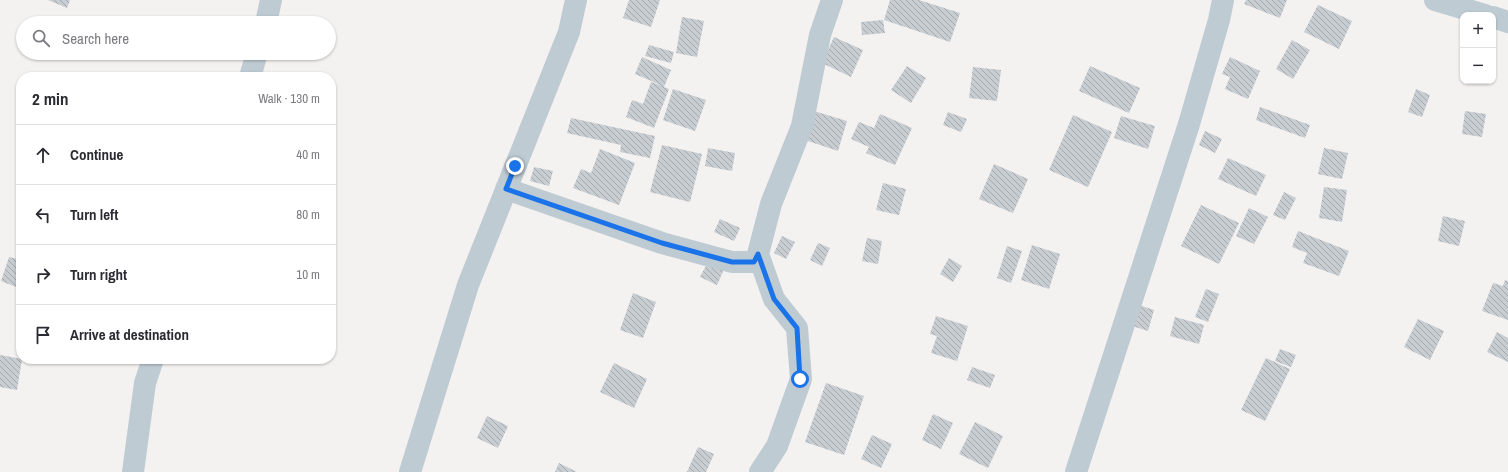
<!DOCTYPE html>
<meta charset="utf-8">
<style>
:root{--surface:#fff;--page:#f7f7f7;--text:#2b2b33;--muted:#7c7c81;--line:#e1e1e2}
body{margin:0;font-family:"Archivo Narrow",sans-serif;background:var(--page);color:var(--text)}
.controls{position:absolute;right:12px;top:12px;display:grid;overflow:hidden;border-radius:8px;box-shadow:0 1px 3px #0004}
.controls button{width:36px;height:36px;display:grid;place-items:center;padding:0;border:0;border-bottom:1px solid var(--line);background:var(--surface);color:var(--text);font:20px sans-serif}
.stop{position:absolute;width:12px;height:12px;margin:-9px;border:3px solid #1a73e8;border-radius:50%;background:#fff}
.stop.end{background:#1a73e8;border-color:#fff;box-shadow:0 1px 4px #0008}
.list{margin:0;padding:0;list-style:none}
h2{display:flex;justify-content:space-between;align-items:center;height:52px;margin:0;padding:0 16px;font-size:17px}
h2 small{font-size:13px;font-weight:400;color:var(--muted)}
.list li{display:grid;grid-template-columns:26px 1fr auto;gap:12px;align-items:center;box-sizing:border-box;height:60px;padding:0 16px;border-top:1px solid var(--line)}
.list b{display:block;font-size:15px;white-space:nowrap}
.list em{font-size:13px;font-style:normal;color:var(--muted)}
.icon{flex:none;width:22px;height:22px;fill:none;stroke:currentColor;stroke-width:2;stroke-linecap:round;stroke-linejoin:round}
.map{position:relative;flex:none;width:1508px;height:472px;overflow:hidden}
.search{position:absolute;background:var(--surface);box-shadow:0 1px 3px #0004;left:16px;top:16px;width:320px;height:44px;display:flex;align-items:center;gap:10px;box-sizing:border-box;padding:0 14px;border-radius:22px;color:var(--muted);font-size:15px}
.panel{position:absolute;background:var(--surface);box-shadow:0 1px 3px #0004;left:16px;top:72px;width:320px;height:292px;border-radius:16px}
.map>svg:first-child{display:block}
.building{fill:url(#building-back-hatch)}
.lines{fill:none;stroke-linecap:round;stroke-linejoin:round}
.minor{stroke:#becbd2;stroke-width:22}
.route{stroke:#1a73e8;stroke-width:5}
</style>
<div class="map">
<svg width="1508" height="472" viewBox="0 0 1508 472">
<defs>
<pattern id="building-back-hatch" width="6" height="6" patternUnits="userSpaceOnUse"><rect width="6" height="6" fill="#c8cdd2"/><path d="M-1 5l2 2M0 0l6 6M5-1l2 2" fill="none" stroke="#a4a9ae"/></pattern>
</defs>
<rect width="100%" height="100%" fill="#f4f1f1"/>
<!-- building -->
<path class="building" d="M48 0H70L67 8Z
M629 0H660L651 27 623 18Z
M890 0H919L960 13 950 42 884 20Z
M1246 0H1287L1280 18 1244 4Z
M1318 5 1352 21 1339 49 1304 32Z
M682 17 704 21 697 57 676 53Z
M883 20 885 33 862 35 861 22Z
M834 37 863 50 851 77 822 63Z
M1292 40 1310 50 1293 79 1276 69Z
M649 45 674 52 671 63 645 56Z
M642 57 671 70 664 87 669 89 654 128 626 117 632 100 643 104 651 82 663 86 635 74Z
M1230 57 1260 71 1248 99 1225 89 1230 77 1222 74Z
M907 66 926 78 911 103 891 90Z
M1090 66 1140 88 1129 113 1079 91Z
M973 67 1001 70 997 101 969 98Z
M673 89 706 100 695 131 663 120Z
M1416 89 1430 95 1422 117 1408 112Z
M1260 107 1310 125 1305 138 1256 120Z
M814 111 847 121 838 151 805 140Z
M1465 111 1486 114 1482 137 1462 134Z
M948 112 967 119 961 132 943 125Z
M880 114 912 128 895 165 866 153 869 147 851 139 859 122 874 128Z
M1073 115 1112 132 1088 187 1049 170Z
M1121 116 1155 126 1148 149 1114 138Z
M571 118 655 136 650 158 620 152 621 145 567 133Z
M1205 131 1222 139 1215 153 1199 145Z
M662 145 702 154 690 202 650 192Z
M708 148 735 153 732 171 705 166Z
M1324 148 1348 153 1342 179 1318 174Z
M600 149 635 163 619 205 573 188 581 169 591 173Z
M1228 158 1266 175 1256 196 1218 179Z
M994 164 1028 179 1013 213 979 199Z
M534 167 553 171 549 186 530 181Z
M883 183 906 189 899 215 876 210Z
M1324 187 1347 190 1342 222 1319 218Z
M1284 192 1296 198 1285 220 1273 215Z
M1201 205 1239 223 1219 264 1181 246Z
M1249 208 1268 217 1254 244 1236 236Z
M1443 216 1465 221 1459 246 1438 241Z
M720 219 740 228 734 241 714 232Z
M1298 231 1349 251 1339 276 1303 263 1307 253 1292 247Z
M782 236 795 242 786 259 774 253Z
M867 238 882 241 878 264 862 261Z
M818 243 830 248 822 266 810 260Z
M1032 245 1060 254 1049 289 1021 280Z
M1007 246 1022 251 1011 283 997 278Z
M9 257 21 260V289L1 281Z
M949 258 962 266 953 282 940 274Z
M709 260 725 267 717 285 700 277Z
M1505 280 1508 281V320L1482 311 1493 283 1503 286Z
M1206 289 1219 294 1208 322 1195 317Z
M633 293 656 302 643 338 620 330Z
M1136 304 1154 310 1148 331 1129 325Z
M936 316 968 326 957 361 931 353 937 336 930 334Z
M1175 317 1204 325 1199 344 1170 336Z
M1418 319 1444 331 1430 360 1404 347Z
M1497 332 1508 338V362L1487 352Z
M1280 349 1296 355 1291 367 1275 361Z
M0 355 22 359 17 390 0 387Z
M1266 358 1290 369 1265 421 1241 410Z
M614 363 647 379 634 408 600 392Z
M972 367 995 375 990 388 967 380Z
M826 383 864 396 844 455 805 442Z
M933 414 953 423 941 449 922 440Z
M487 416 508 426 498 448 477 438Z
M975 422 1003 436 988 468 959 454Z
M872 435 892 444 881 468 861 459Z
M698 447 714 454 706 472H687Z
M559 463 577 472H555Z"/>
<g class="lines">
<!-- minor -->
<path class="minor" d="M1435 0 1485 15
M1493 17 1508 22
M266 23 271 0
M250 77 257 53
M506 189 662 243 732 262H754L758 254
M133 472 145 383 153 359
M410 472 468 285 569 32 576 0
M760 472 777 446 801 379 797 328 774 299 758 254 771 204 802 126 820 35 832 0
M1076 472 1189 124 1219 20 1223 0"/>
</g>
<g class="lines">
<!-- route -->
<path class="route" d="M515 166 506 189 662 243 732 262H754L758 254 774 299 797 328 800 379"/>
</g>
</svg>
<div class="controls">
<button>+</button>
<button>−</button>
</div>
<div class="stop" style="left:800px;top:379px"></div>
<div class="stop end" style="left:515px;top:166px"></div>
<div class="search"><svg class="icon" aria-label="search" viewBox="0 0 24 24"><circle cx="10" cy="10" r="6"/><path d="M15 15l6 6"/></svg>Search here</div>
<section class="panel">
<h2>2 min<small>Walk · 130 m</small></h2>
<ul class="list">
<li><svg class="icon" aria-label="ahead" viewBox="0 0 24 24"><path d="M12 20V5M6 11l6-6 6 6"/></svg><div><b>Continue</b></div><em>40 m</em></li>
<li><svg class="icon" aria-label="left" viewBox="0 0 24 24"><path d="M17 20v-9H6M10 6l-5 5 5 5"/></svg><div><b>Turn left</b></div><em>80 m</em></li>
<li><svg class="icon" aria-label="right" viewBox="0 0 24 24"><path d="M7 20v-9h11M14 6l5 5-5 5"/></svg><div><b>Turn right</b></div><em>10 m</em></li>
<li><svg class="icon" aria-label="arrive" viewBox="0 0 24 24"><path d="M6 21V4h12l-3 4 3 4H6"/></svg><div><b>Arrive at destination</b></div></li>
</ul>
</section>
</div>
